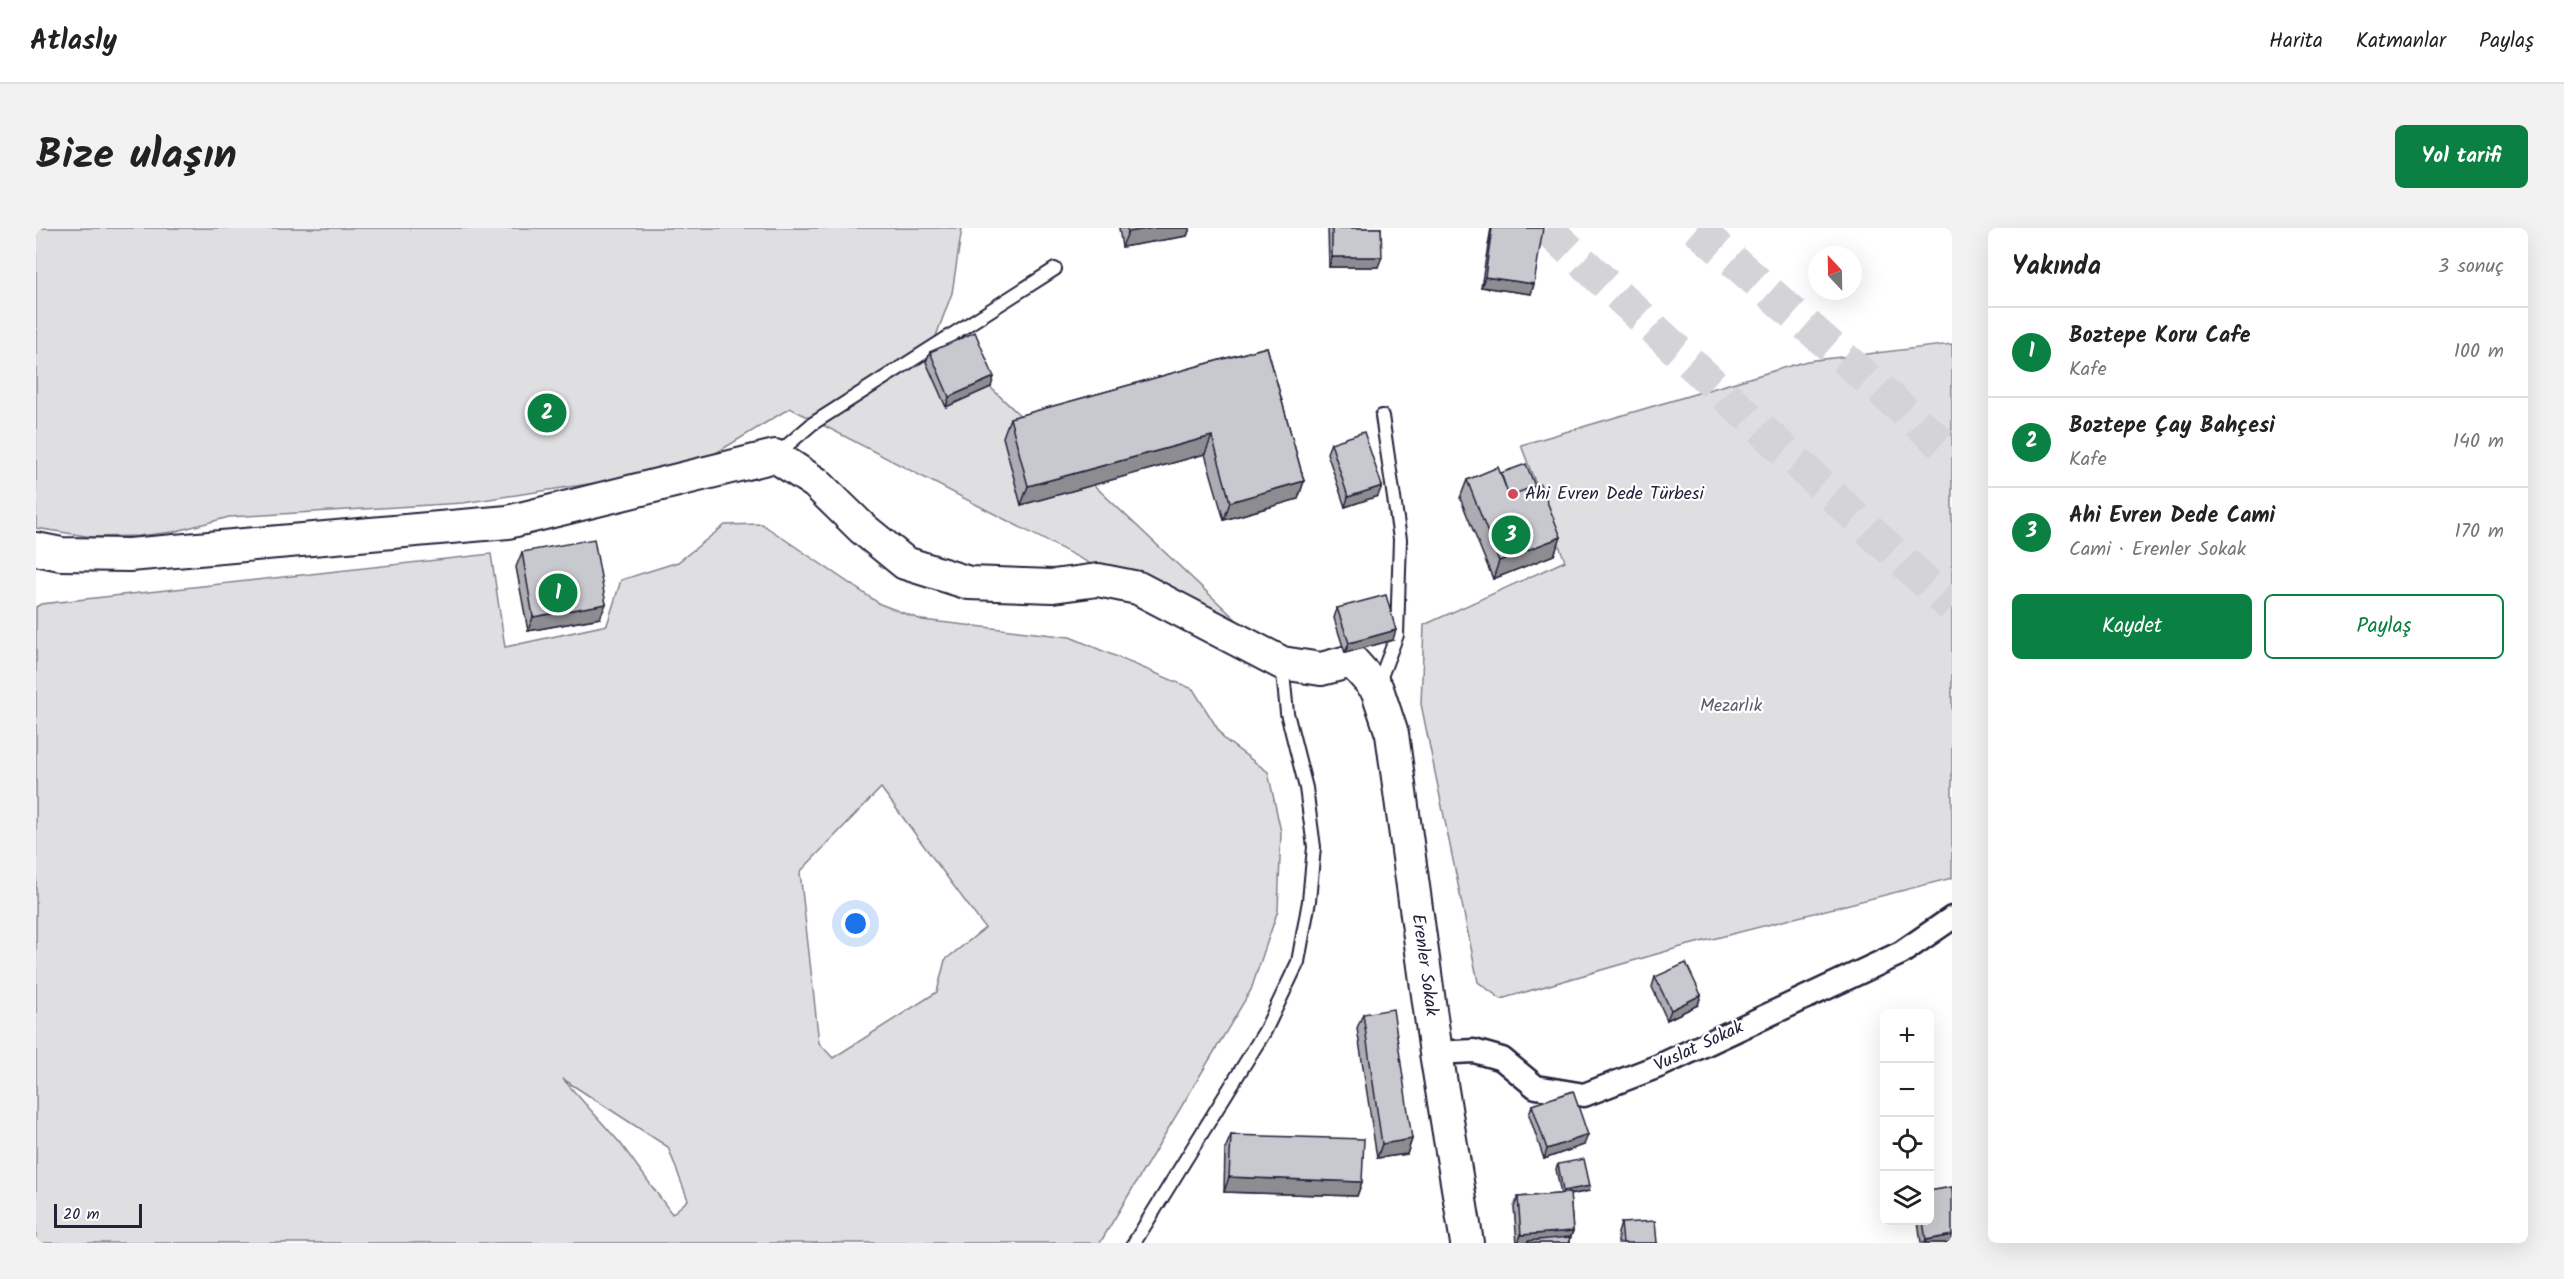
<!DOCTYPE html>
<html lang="tr">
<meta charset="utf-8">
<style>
:root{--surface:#fff;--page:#f2f2f2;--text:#222;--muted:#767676;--line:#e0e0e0;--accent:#0b8043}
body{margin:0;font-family:Kalam,sans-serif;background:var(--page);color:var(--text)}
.controls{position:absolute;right:18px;bottom:18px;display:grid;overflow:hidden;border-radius:9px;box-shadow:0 6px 24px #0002}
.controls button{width:54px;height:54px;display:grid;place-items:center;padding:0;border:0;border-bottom:2px solid var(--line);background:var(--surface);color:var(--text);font:30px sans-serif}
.compass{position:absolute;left:1772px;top:18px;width:54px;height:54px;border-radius:50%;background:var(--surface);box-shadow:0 6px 24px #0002;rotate:338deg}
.scale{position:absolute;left:18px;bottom:15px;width:88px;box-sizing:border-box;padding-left:6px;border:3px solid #22223b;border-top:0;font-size:16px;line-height:21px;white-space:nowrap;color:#22223b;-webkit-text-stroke:4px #fff;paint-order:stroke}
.you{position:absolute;left:820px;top:696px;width:21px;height:21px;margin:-15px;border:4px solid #fff;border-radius:50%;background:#1a73e8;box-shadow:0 0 0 9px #1a73e833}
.badge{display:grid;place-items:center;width:39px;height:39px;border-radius:50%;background:var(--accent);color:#fff;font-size:20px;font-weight:700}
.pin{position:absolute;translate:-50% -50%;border:3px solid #fff;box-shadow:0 2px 6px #0006}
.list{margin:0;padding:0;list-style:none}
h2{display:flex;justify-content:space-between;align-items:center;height:78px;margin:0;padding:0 24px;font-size:26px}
h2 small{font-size:20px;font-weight:400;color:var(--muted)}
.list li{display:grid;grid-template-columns:39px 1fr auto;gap:18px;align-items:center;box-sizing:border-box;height:90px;padding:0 24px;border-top:2px solid var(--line)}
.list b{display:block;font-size:22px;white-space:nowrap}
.list p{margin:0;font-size:20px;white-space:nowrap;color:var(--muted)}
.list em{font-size:20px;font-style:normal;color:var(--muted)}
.actions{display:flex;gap:12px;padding:18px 24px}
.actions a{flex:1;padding:14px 0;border:2px solid var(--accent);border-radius:9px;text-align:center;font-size:21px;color:var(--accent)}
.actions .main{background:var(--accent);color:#fff}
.icon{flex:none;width:33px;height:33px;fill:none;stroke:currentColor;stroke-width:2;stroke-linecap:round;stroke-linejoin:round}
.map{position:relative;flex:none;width:1916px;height:1015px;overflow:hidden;border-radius:9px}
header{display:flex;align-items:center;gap:36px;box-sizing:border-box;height:84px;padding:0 30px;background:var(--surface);border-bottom:2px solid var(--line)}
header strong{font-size:28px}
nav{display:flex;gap:33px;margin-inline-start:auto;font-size:21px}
.intro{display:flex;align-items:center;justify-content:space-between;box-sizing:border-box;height:144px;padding:0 36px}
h1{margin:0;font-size:42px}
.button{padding:15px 27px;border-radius:9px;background:var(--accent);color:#fff;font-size:21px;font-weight:700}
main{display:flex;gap:36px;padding:0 36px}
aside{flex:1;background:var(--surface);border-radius:9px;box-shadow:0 6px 24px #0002}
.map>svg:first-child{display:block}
.green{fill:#dfdfe2;stroke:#80808e;stroke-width:1.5;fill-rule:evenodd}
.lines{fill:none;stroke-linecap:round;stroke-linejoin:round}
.primary-tunnel{stroke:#d3d3d8;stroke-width:33;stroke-dasharray:33 16;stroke-linecap:butt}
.lane-casing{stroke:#22223b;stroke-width:16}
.street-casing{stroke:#22223b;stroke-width:27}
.secondary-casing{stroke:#22223b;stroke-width:36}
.lane{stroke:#fff;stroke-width:12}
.street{stroke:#fff;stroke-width:22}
.secondary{stroke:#fff;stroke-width:32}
.wall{fill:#acacb2;stroke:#22223b;stroke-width:1.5}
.shaded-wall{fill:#8c8c91;stroke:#22223b;stroke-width:1.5}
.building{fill:#c8c8cf;stroke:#22223b;stroke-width:1.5}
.poi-dot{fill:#d1495b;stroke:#fff;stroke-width:2}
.labels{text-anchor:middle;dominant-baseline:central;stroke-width:4.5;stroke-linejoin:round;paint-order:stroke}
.poi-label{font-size:18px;fill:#22223b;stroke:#fff;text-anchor:start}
.park-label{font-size:18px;fill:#5b5b6d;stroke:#fff}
.street-label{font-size:18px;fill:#22223b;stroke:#fff}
</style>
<header>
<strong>Atlasly</strong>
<nav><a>Harita</a><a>Katmanlar</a><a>Paylaş</a></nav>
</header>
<div class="intro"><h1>Bize ulaşın</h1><a class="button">Yol tarifi</a></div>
<main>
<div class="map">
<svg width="1916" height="1015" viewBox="0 0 1916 1015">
<rect width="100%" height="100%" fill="#fff"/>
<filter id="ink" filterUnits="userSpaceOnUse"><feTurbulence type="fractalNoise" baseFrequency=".0167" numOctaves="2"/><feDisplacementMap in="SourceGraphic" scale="12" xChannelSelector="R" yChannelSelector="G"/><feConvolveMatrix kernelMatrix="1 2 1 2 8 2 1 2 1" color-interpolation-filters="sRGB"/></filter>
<g filter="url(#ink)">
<!-- green -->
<path class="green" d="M0 0H926L916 65 900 108 1246 435 754 180 670 231 619 246 427 275 193 289 137 304 102 308 56 309 0 300Z
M1916 116V650L1645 719 1465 771 1442 754 1385 476 1388 397 1529 333 1485 217 1771 133Z
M726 296 844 376 886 392 1034 409 1157 461 1188 511 1232 544 1245 604 1242 682 1215 762 1064 1015H0V379L5 376 455 326 469 419 571 397 585 352 642 334 689 297ZM845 560 949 700 909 732 901 764 797 830 783 815 764 644ZM527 851 632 919 652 972 636 986 585 916Z"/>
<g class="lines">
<!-- primary-tunnel -->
<path class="primary-tunnel" d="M1510 0 1916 379
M1660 0 1916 225"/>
<defs>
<path id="lane" d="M740 227 776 196 1019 41
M1341 459 1361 407 1364 311 1346 188
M1098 1015 1229 803 1262 734 1273 673 1278 619 1270 560 1251 485 1246 435"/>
<path id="street" d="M1400 825 1438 823 1466 831 1500 859 1548 867 1623 838 1865 725 1916 690"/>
<path id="secondary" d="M0 321 25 326 93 327 472 294 739 228 780 255 826 300 869 335 933 355 1017 358 1062 352 1102 360 1246 435 1285 441 1316 433 1341 461 1356 506 1400 825 1431 1015"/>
</defs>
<!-- lane casing -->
<use href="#lane" class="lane-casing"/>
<!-- street casing -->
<use href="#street" class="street-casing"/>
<!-- secondary casing -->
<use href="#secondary" class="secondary-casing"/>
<!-- lane -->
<use href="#lane" class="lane"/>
<!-- street -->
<use href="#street" class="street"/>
<!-- secondary -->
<use href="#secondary" class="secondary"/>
</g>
<!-- wall -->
<path class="wall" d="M1083 0H1154L1151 8 1086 19Z
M1292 0H1345L1342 39H1293Z
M1455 0H1504L1498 56 1495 66 1445 59Z
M1231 119 1268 253 1262 271 1188 292 1169 226 985 277 967 209 974 190Z
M894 124 955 159 910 179 890 134Z
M1295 215 1342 268 1309 279 1291 225Z
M1465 245 1499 258 1525 309 1518 327 1457 351 1424 270 1431 252Z
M486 324 564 390 492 403 480 339Z
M1301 380 1357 412 1309 425 1298 390Z
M1619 749 1665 767 1662 777 1631 792 1616 759Z
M1327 786 1376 911 1371 926 1341 930 1321 800Z
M1496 877 1548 917 1508 931 1493 887Z
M1195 907 1326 954 1321 968 1188 964 1189 921Z
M1522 936 1553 963 1534 967 1537 1003 1534 1012V1015H1481L1478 979 1482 969 1525 966 1520 941Z
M1882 993H1893L1916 1015H1885Z
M1585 995 1621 1015H1582V1005Z"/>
<!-- shaded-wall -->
<path class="shaded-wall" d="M1117 0H1154L1151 8 1086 19 1092 4Z
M1296 29H1346L1342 39H1293Z
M1449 49 1498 56 1495 66 1445 59Z
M958 149 955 159 910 179 913 169Z
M1176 208 1169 226 985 277 992 258Z
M1268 253 1262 271 1188 292 1194 274Z
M1346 258 1342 268 1309 279 1312 269Z
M1525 309 1518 327 1457 351 1463 333Z
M570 376 564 390 492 403 497 389Z
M1360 402 1357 412 1309 425 1313 415Z
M1665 767 1662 777 1631 792 1635 782Z
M1552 907 1548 917 1508 931 1511 921Z
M1376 911 1371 926 1341 930 1346 916Z
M1193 949 1326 954 1321 968 1188 964Z
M1554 958 1553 963 1526 968 1527 963Z
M1537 1003 1533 1012 1492 1013 1491 1015H1482L1485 1007Z
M1916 1007V1015H1889L1890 1012Z"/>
<!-- building -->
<path class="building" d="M1091 0H1117L1092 4Z
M1296 0H1345L1346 29H1296Z
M1456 0H1507L1498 56 1449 49Z
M939 104 958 149 913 169 894 124Z
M1231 119 1268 253 1194 274 1176 208 992 258 974 190Z
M1328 204 1346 258 1312 269 1295 215Z
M1490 236 1499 258 1473 268 1465 245Z
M1462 239 1473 268 1504 256 1525 309 1463 333 1431 252Z
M558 311 570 376 497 389 486 324Z
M1350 367 1360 402 1313 415 1301 380Z
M1650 735 1665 767 1635 782 1619 749Z
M1357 781 1376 911 1346 916 1327 786Z
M1537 863 1552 907 1511 921 1496 877Z
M1195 907 1328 911 1326 954 1193 949Z
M1548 931 1554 958 1527 963 1522 936Z
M1916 959V1007L1890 1012 1887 993H1893V963Z
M1534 965 1537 1003 1485 1007 1482 969Z
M1619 993 1621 1015H1587L1585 995Z
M1533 1009 1534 1015H1492V1013Z"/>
</g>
<!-- markers -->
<circle class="poi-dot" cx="1477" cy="266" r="6"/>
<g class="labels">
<!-- poi labels -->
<g class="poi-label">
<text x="1489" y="266">Ahi Evren Dede Türbesi</text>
</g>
<!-- park labels -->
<g class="park-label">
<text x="1695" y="478">Mezarlık</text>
</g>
<!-- street labels -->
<g class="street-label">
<text transform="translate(1388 737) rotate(82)">Erenler Sokak</text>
<text transform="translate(1663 819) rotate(-25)">Vuslat Sokak</text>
</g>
</g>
</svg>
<div class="controls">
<button>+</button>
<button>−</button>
<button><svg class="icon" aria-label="locate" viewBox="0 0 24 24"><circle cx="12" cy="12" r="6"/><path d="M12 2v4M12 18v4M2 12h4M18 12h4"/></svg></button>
<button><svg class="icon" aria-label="layers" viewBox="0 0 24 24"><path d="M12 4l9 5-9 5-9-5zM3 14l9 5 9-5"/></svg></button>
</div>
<svg class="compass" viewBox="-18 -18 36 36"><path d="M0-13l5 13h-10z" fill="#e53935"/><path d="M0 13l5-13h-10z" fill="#767676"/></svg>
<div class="scale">20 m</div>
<div class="you"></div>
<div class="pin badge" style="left:522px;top:365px">1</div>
<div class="pin badge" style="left:511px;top:185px">2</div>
<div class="pin badge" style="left:1475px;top:307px">3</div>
</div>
<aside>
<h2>Yakında<small>3 sonuç</small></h2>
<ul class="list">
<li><span class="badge">1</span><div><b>Boztepe Koru Cafe</b><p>Kafe</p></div><em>100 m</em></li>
<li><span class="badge">2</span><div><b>Boztepe Çay Bahçesi</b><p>Kafe</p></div><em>140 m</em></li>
<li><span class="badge">3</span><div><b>Ahi Evren Dede Cami</b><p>Cami · Erenler Sokak</p></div><em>170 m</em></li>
</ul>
<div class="actions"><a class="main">Kaydet</a><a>Paylaş</a></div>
</aside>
</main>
